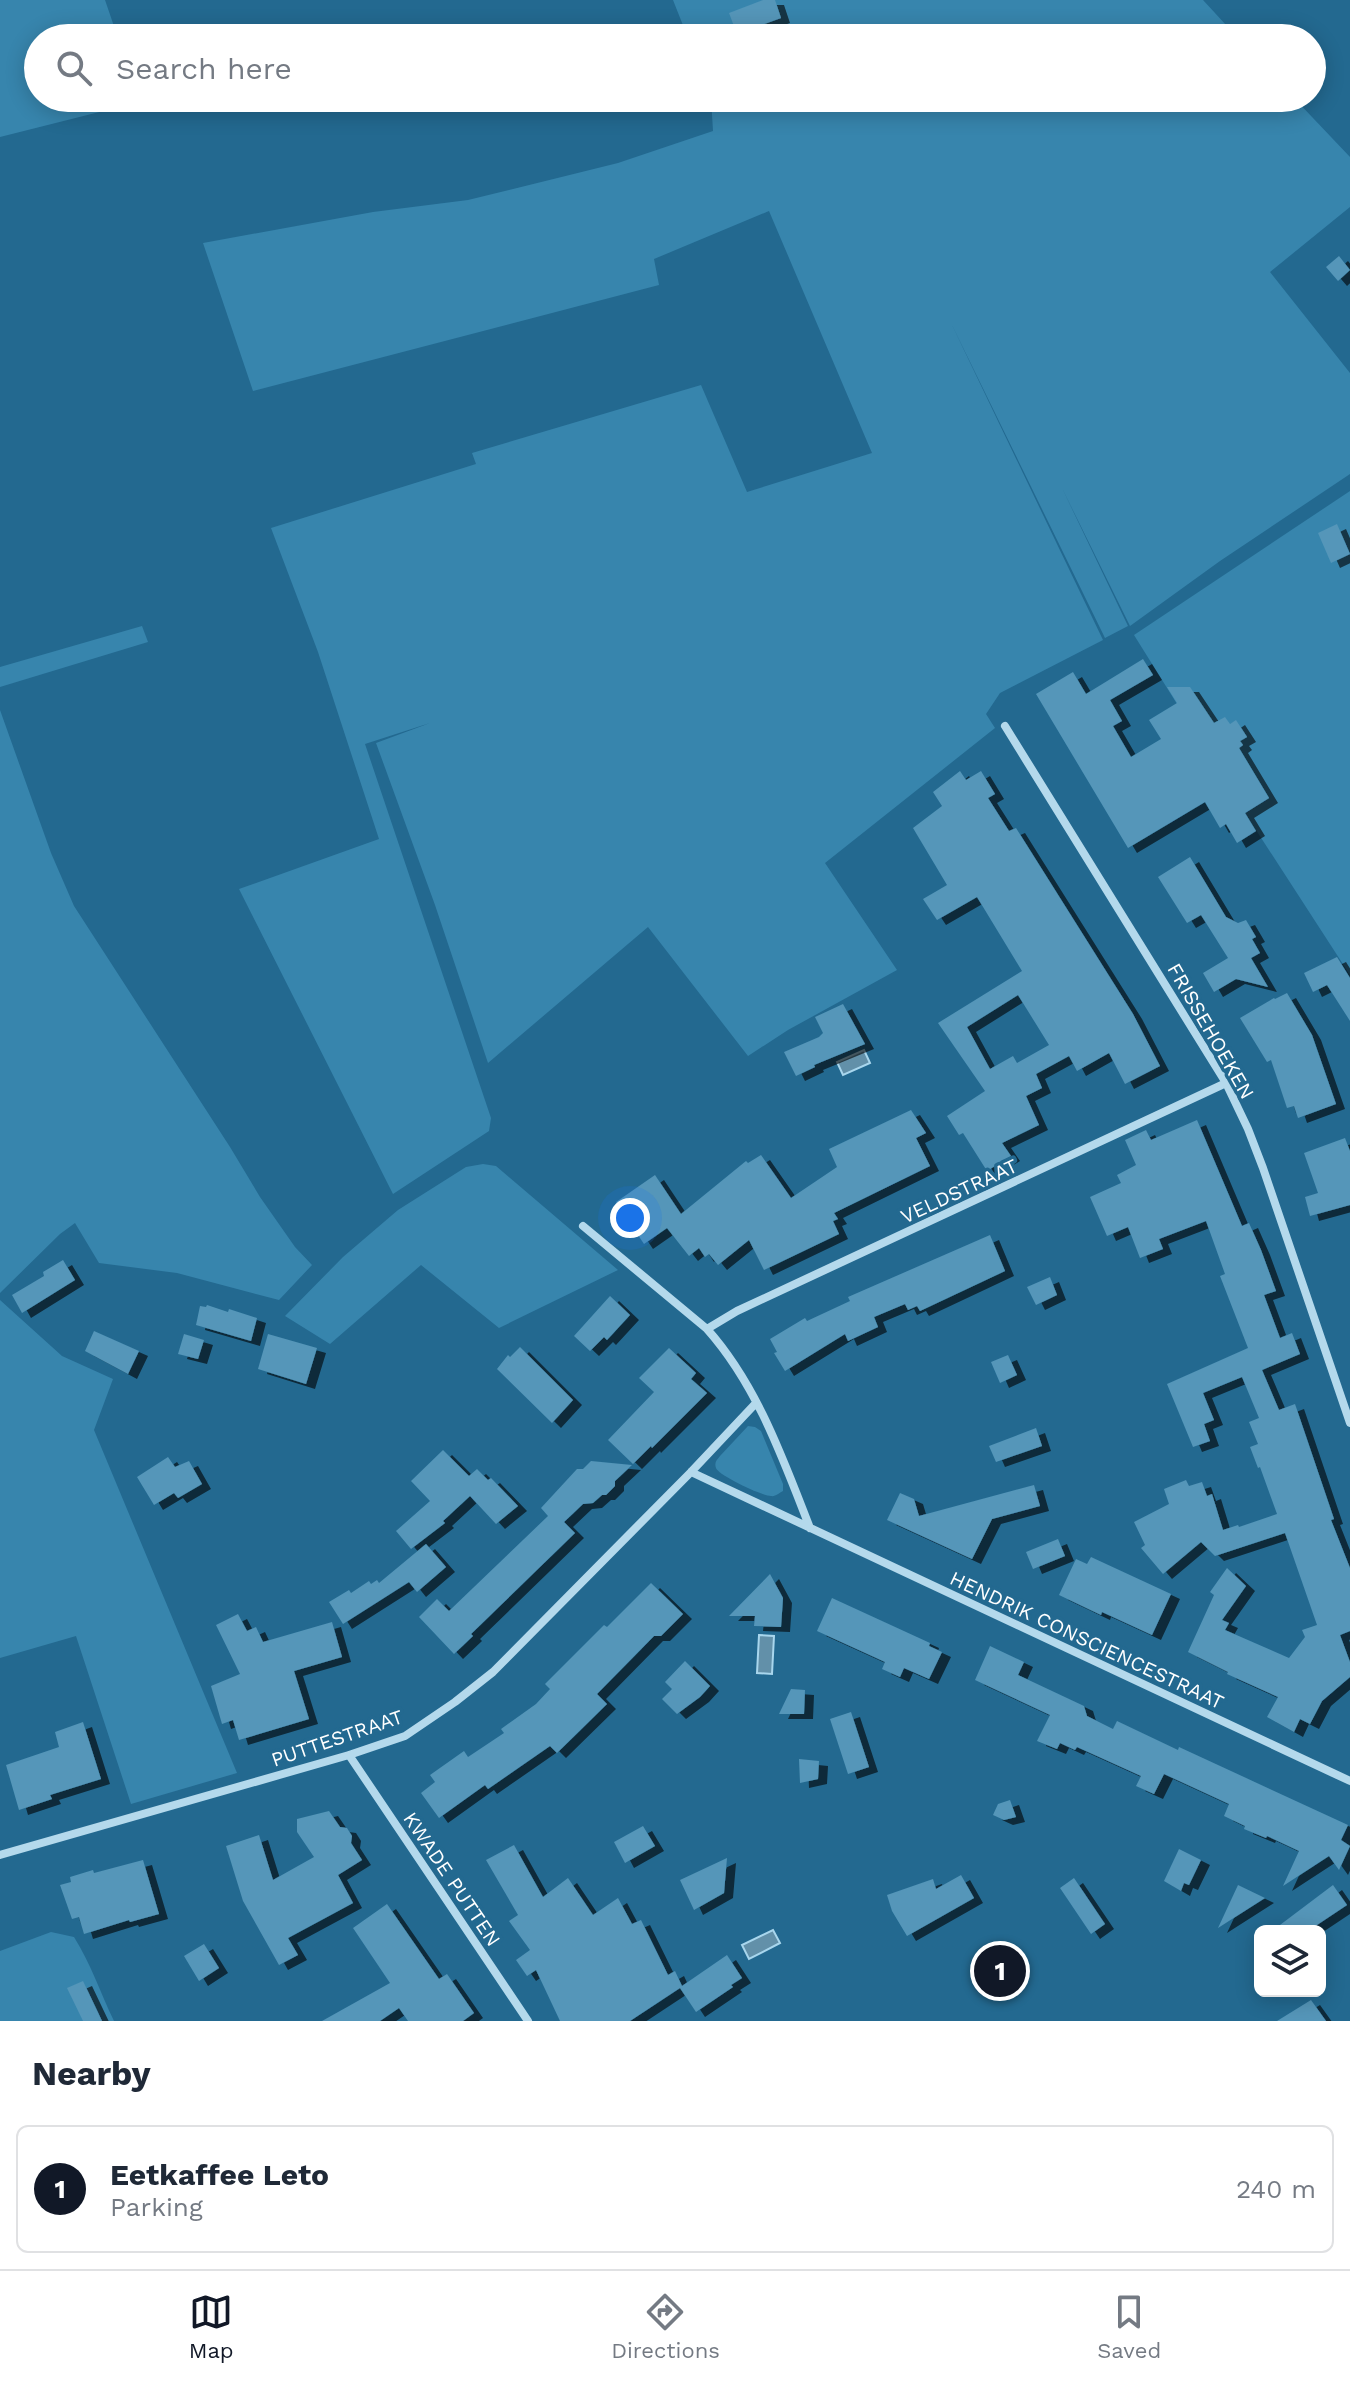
<!DOCTYPE html>
<style>
:root{--surface:#fff;--page:#f6f6f7;--text:#1f2937;--muted:#747a83;--line:#e0e1e3;--accent:#111827}
body{margin:0;font-family:"Work Sans",sans-serif;background:var(--page);color:var(--text)}
.controls{position:absolute;right:24px;bottom:24px;display:grid;overflow:hidden;border-radius:12px;box-shadow:0 4px 20px #0003}
.controls button{width:72px;height:72px;display:grid;place-items:center;padding:0;border:0;border-bottom:2px solid var(--line);background:var(--surface);color:var(--text);font:40px sans-serif}
.you{position:absolute;left:630px;top:1218px;width:28px;height:28px;margin:-20px;border:6px solid #fff;border-radius:50%;background:#1a73e8;box-shadow:0 0 0 12px #1a73e833}
.badge{display:grid;place-items:center;width:52px;height:52px;border-radius:50%;background:var(--accent);color:#fff;font-size:26px;font-weight:700}
.pin{position:absolute;translate:-50% -50%;border:4px solid #fff;box-shadow:0 2px 8px #0006}
.list{margin:0;padding:0;list-style:none}
h2{display:flex;justify-content:space-between;align-items:center;height:104px;margin:0;padding:0 32px;font-size:34px}
h2 small{font-size:26px;font-weight:400;color:var(--muted)}
.list li{display:grid;grid-template-columns:52px 1fr auto;gap:24px;align-items:center;box-sizing:border-box;height:128px;margin:0 16px 16px;padding:0 16px;border:2px solid var(--line);border-radius:12px}
.list b{display:block;font-size:30px;white-space:nowrap}
.list p{margin:0;font-size:26px;white-space:nowrap;color:var(--muted)}
.list em{font-size:26px;font-style:normal;color:var(--muted)}
.icon{flex:none;width:44px;height:44px;fill:none;stroke:currentColor;stroke-width:2;stroke-linecap:round;stroke-linejoin:round}
.map{position:relative;flex:none;width:1350px;height:2021px;overflow:hidden}
.search{position:absolute;background:var(--surface);box-shadow:0 4px 20px #0003;left:24px;right:24px;top:24px;height:88px;display:flex;align-items:center;gap:20px;box-sizing:border-box;padding:0 28px;border-radius:44px;color:var(--muted);font-size:30px}
.sheet{height:248px;background:var(--surface)}
nav{display:flex;justify-content:space-around;align-items:center;box-sizing:border-box;height:112px;border-top:2px solid var(--line);background:var(--surface);font-size:22px;color:var(--muted)}
nav a{display:grid;justify-items:center;gap:4px}
nav .on{color:var(--accent)}
.map>svg:first-child{display:block}
.green{fill:#3785ad}
.water{fill:#6290a9;stroke:#a8d6ed;stroke-width:2}
.building{fill:#5496b9;fill-rule:evenodd;filter:url(#shadow)}
.lines{fill:none;stroke-linecap:round;stroke-linejoin:round}
.street{stroke:#b4d9ec;stroke-width:8}
.labels{text-anchor:middle;dominant-baseline:central;stroke-width:7;stroke-linejoin:round;paint-order:stroke}
.street-label{font-size:20px;fill:#fff;stroke:#236990}
</style>
<div class="map">
<svg width="1350" height="2021" viewBox="0 0 1350 2021">
<defs>
<filter id="shadow"><feDropShadow dx="9" dy="5" stdDeviation="0" flood-color="#0009"/></filter>
</defs>
<rect width="100%" height="100%" fill="#236990"/>
<!-- green -->
<path class="green" d="M0 0H105L118 38H38V98H138L139 102 0 137Z
M673 0H1203L1238 38H688Z
M711 98H1294L1350 157V207L1270 272 1350 373V474L1220 561 1130 626 1062 488 1128 626 1105 638 951 323 1103 640 1000 693 986 714 995 728 825 863 897 970 788 1030 748 1056 648 927 488 1063 435 905 376 743 430 723 365 744 491 1118 489 1131 393 1194 239 889 379 839 318 652 271 528 476 464 472 453 701 385 747 492 872 453 769 211 654 259 659 285 253 391 203 243 373 212 468 200 618 163 713 131Z
M1350 491V975L1245 813 1134 635Z
M142 626 148 642 0 687V667Z
M0 710 51 853 74 906 230 1147 260 1197 295 1247 312 1265 279 1300 177 1273 99 1263 75 1223 60 1234 0 1293Z
M483 1164 496 1166 618 1270 499 1328 421 1265 330 1344 285 1316 343 1257 398 1210 466 1167Z
M0 1300 62 1356 113 1379 94 1430 237 1773 131 1804 76 1636 0 1658Z
M748 1426 755 1427 761 1431 783 1484V1491C779 1493 775 1497 771 1496 762 1496 718 1475 716 1468 714 1462 717 1460 720 1456Z
M51 1932 74 1937C91 1964 100 1992 114 2021H0V1951Z"/>
<!-- water -->
<path class="water" d="M864 1050 870 1063 843 1075 837 1062Z
M759 1635 774 1636 772 1674 757 1673Z
M773 1930 780 1943 749 1959 742 1945Z"/>
<!-- building -->
<path class="building" d="M763 0H775L781 18 737 34 729 13Z
M1339 256 1350 270 1338 281 1326 267Z
M1337 524 1350 554 1331 563 1318 533Z
M1143 659 1153 675 1110 700 1122 721 1113 726 1131 757 1161 739 1149 720 1177 703 1167 687H1190L1214 723 1225 717 1230 724 1236 720 1247 737 1240 741 1243 745 1239 748 1269 798 1245 813 1256 831 1237 843 1226 824 1220 828 1205 802 1128 848 1036 694 1073 672 1086 694Z
M960 771 966 780 981 771 995 794 988 798 1009 831 1016 828 1133 1014 1160 1066 1125 1084 1109 1053 1077 1071 1069 1056 1036 1074 1042 1088 1026 1096 1039 1125 1002 1143 1011 1156 987 1171 963 1133 959 1135 947 1116 985 1091 938 1023 1022 971 977 897 937 920 923 899 947 885 913 828 942 806 933 792ZM1018 995 1049 1045 1017 1063 1013 1056 990 1069 967 1027Z
M1190 857 1226 917 1238 923 1246 920 1256 937 1252 939 1260 953 1251 958 1268 987 1236 979 1214 992 1203 973 1228 958 1201 915 1187 923 1158 877Z
M1337 957 1350 978V1021L1327 985 1313 992 1304 973Z
M1287 993 1312 1035 1336 1104 1298 1118 1294 1106 1287 1108 1271 1060 1267 1062 1240 1018 1274 998 1275 999Z
M843 1004 865 1044 814 1065 815 1067 796 1076 784 1052 819 1037 823 1033 815 1017Z
M911 1110 926 1133 916 1138 930 1166 834 1213 838 1219 833 1221 839 1234 764 1270 749 1240 718 1265 709 1254 705 1257 699 1248 689 1256 667 1228 644 1244 616 1202 655 1175 681 1214 746 1161 748 1163 761 1155 791 1198 837 1167 829 1149Z
M1197 1120 1242 1226 1249 1223 1261 1250 1276 1291 1264 1295 1280 1338 1292 1333 1300 1354 1262 1370 1279 1410 1295 1404 1334 1519 1331 1520 1350 1568V1631L1340 1635 1350 1662V1677L1322 1701 1310 1724 1300 1719 1294 1732 1267 1717 1278 1697 1227 1674 1228 1672 1188 1652 1214 1595 1210 1592 1227 1568 1246 1586 1222 1620 1229 1623 1225 1630 1289 1658 1305 1637 1302 1630 1317 1625 1285 1533 1215 1556 1201 1542 1163 1574 1141 1548 1145 1545 1134 1522 1169 1504 1164 1489 1186 1480 1189 1486 1202 1482 1207 1496 1212 1494 1223 1530 1238 1525 1239 1527 1277 1514 1260 1467 1258 1468 1250 1447 1258 1444 1249 1422 1259 1418 1242 1377 1203 1393 1214 1420 1204 1424 1210 1441 1193 1447 1167 1384 1248 1348 1220 1276 1225 1274 1206 1221 1159 1239 1163 1249 1140 1258 1128 1227 1107 1236 1090 1197 1121 1183 1117 1175 1136 1165 1125 1140 1146 1130 1151 1140Z
M1345 1138 1350 1151V1205L1310 1216 1305 1197 1318 1193 1304 1153Z
M990 1235 1005 1271 920 1311 917 1306 908 1310 905 1304 874 1317 878 1327 848 1341 845 1334 785 1371 774 1353 777 1352 770 1339 805 1318 807 1321 850 1301 848 1297Z
M63 1260 75 1280 22 1313 12 1295 44 1276 43 1272Z
M1050 1277 1057 1295 1036 1305 1027 1287Z
M610 1296 630 1315 607 1340 604 1337 590 1351 574 1336Z
M207 1305 228 1312 229 1309 257 1318 251 1341 196 1325 200 1306 206 1307Z
M94 1331 139 1351 128 1374 85 1351Z
M184 1334 204 1340 198 1359 178 1354Z
M268 1334 317 1348 306 1384 258 1369Z
M520 1347 573 1400 552 1423 497 1369 508 1355 510 1357Z
M669 1348 696 1373 691 1379 707 1393 652 1448 651 1446 633 1464 608 1440 654 1392 639 1378Z
M1008 1355 1017 1375 1000 1383 991 1362Z
M1036 1428 1042 1446 996 1462 989 1446Z
M443 1450 469 1476 477 1469 488 1480 491 1478 518 1506 496 1524 470 1496 443 1521 445 1523 411 1549 396 1531 430 1501 411 1481Z
M168 1457 175 1467 189 1461 202 1484 178 1498 174 1493 154 1505 137 1477Z
M591 1461 632 1465 615 1481V1486L606 1495H602L593 1503 583 1504 564 1522 575 1533 471 1634 473 1636 454 1654 419 1617 437 1599 449 1611 548 1516 541 1508 577 1469H583Z
M1034 1485 1040 1506 992 1519 972 1559 887 1520 900 1493 914 1499 919 1516Z
M1058 1539 1065 1556 1033 1569 1026 1552Z
M426 1544 446 1567 417 1592 409 1582 343 1624 329 1602 349 1590 351 1593 369 1581 371 1584 377 1580 379 1583Z
M1091 1557 1171 1594 1152 1635 1102 1612 1101 1615 1059 1595 1076 1559 1087 1564Z
M770 1574 783 1598 781 1627 754 1626 755 1616H729Z
M651 1583 683 1614 661 1636H654L597 1694 607 1704 557 1753 550 1746 488 1789 485 1785 439 1818 421 1793 435 1782 430 1775 464 1751 468 1757 504 1733 501 1729 536 1704 550 1689 545 1684 604 1625 607 1627Z
M832 1598 930 1643 929 1646 942 1652 929 1679 904 1668 900 1677 882 1669 885 1662 817 1631Z
M238 1614 247 1631 256 1627 263 1642 332 1622 342 1657 294 1671 309 1719 239 1740 233 1720 222 1724 211 1686 240 1674 216 1625Z
M990 1646 1024 1662 1018 1675 1084 1706 1087 1716 1113 1729 1117 1721 1178 1750 1179 1747 1348 1825 1341 1840 1350 1846 1339 1870 1329 1856 1283 1886 1299 1851 1267 1836 1266 1838 1244 1829 1245 1826 1224 1816 1229 1804 1164 1774 1154 1794 1136 1786 1141 1776 1077 1747 1075 1750 1060 1743 1057 1749 1037 1741 1050 1715 975 1680Z
M685 1661 710 1686 700 1697 677 1714 662 1699 672 1689 665 1682Z
M791 1689 805 1690 804 1714H779Z
M851 1712 869 1767 848 1774 830 1719Z
M83 1722 101 1779 50 1795 52 1799 19 1810 6 1765 59 1747 55 1732Z
M799 1759 819 1761 818 1779 800 1783Z
M1010 1800 1016 1817 1004 1820 993 1815 998 1804Z
M329 1811 340 1827 347 1828 352 1836 351 1843 362 1860 338 1875 353 1903 288 1938 298 1955 279 1965 243 1901 226 1846 259 1835 273 1880 314 1857 297 1832V1819Z
M643 1826 655 1846 625 1863 614 1842Z
M514 1845 543 1897 568 1878 593 1915 618 1898 632 1924 641 1920 668 1975 675 1971 682 1986 727 1955 742 1978 731 1985 733 1987 696 2012 680 1988 630 2021H560L536 1970 527 1976 516 1960 530 1950 509 1921 518 1915 486 1860Z
M1179 1849 1201 1860 1189 1885 1184 1883 1181 1891 1164 1881Z
M727 1858 724 1893 694 1910 680 1880Z
M143 1860 159 1914 130 1922 129 1920 84 1934 79 1917 72 1919 60 1885 71 1882 70 1877 93 1870 94 1873Z
M961 1875 974 1898 907 1936 892 1911 887 1895 933 1879 936 1889Z
M1074 1878 1105 1924 1091 1934 1060 1888Z
M1238 1885 1265 1898 1218 1928Z
M1333 1885 1347 1905 1308 1931H1272Z
M387 1904 439 1979 447 1974 474 2013 463 2021H408L399 2008 380 2021H322L390 1983 353 1928Z
M204 1944 219 1968 199 1981 184 1956Z
M83 1981 102 2021H83L67 1988Z
M1311 2000 1326 2021H1277Z"/>
<g class="lines">
<!-- street -->
<path class="street" d="M1005 726 1226 1083 1248 1129 1263 1168 1350 1423
M583 1226 707 1329C757 1385 783 1459 810 1528
M707 1329 737 1311 1226 1083
M691 1472 1350 1781
M349 1755 528 2021
M0 1855 349 1755 405 1736 455 1702 493 1672 691 1472 756 1403"/>
</g>
<g class="labels">
<!-- street labels -->
<g class="street-label">
<text transform="translate(1211 1031) rotate(60)">FRISSEHOEKEN</text>
<text transform="translate(959 1191) rotate(-25)">VELDSTRAAT</text>
<text transform="translate(1087 1640) rotate(25)">HENDRIK CONSCIENCESTRAAT</text>
<text transform="translate(337 1738) rotate(-19)">PUTTESTRAAT</text>
<text transform="translate(452 1879) rotate(56)">KWADE PUTTEN</text>
</g>
</g>
</svg>
<div class="controls">
<button><svg class="icon" aria-label="layers" viewBox="0 0 24 24"><path d="M12 4l9 5-9 5-9-5zM3 14l9 5 9-5"/></svg></button>
</div>
<div class="you"></div>
<div class="pin badge" style="left:1000px;top:1971px">1</div>
<div class="search"><svg class="icon" aria-label="search" viewBox="0 0 24 24"><circle cx="10" cy="10" r="6"/><path d="M15 15l6 6"/></svg>Search here</div>
</div>
<section class="sheet">
<h2>Nearby<small></small></h2>
<ul class="list">
<li><span class="badge">1</span><div><b>Eetkaffee Leto</b><p>Parking</p></div><em>240 m</em></li>
</ul>
</section>
<nav>
<a class="on"><svg class="icon" aria-label="map" viewBox="0 0 24 24"><path d="M3 6l6-2 6 2 6-2v14l-6 2-6-2-6 2zM9 4v14M15 6v14"/></svg>Map</a>
<a><svg class="icon" aria-label="directions" viewBox="0 0 24 24"><path d="M12 3l9 9-9 9-9-9zM9 14v-3h6M13 9l2 2-2 2"/></svg>Directions</a>
<a><svg class="icon" aria-label="saved" viewBox="0 0 24 24"><path d="M7 4h10v16l-5-4-5 4z"/></svg>Saved</a>
</nav>
